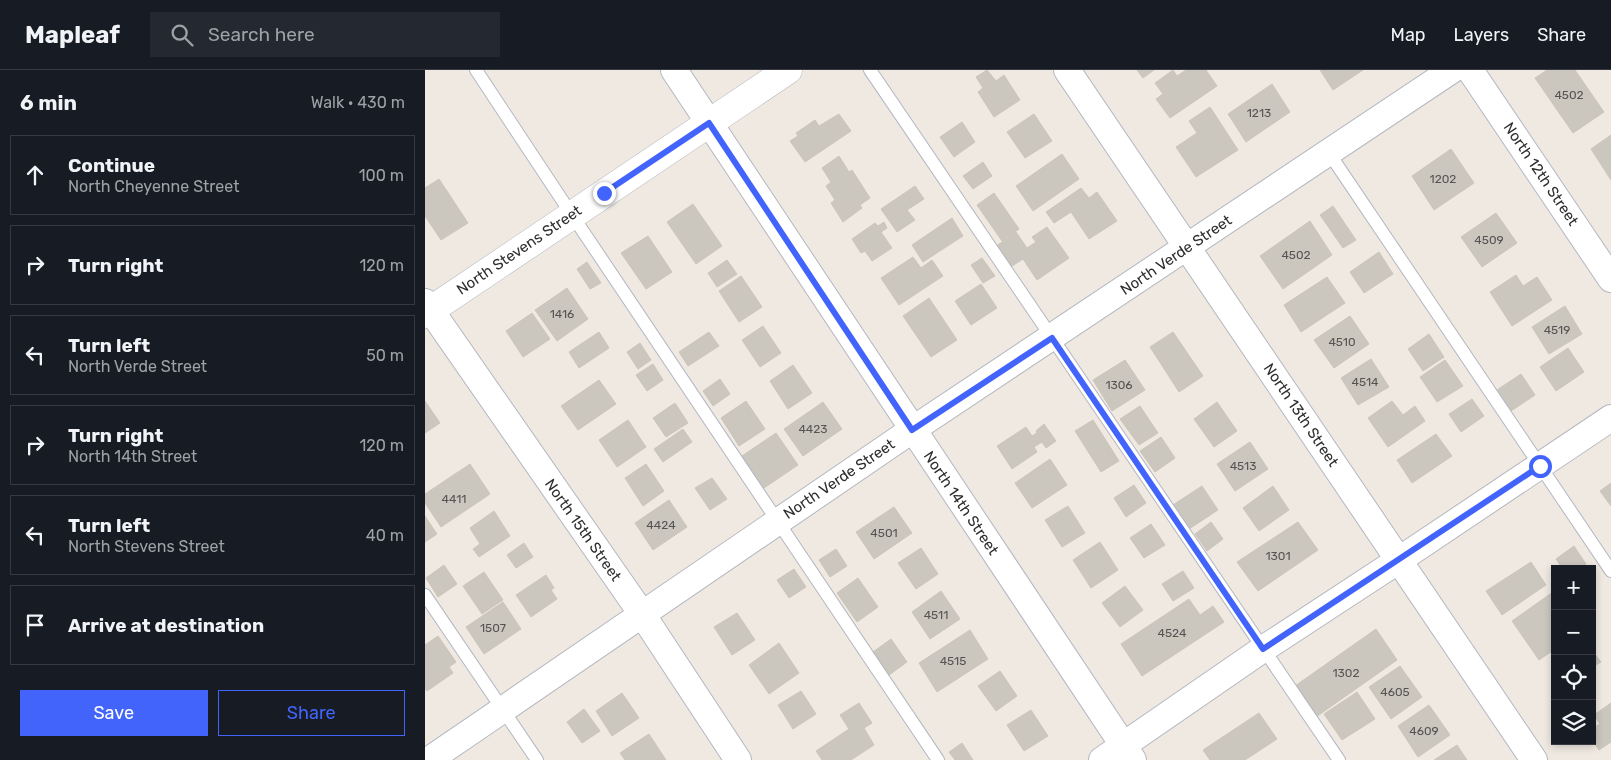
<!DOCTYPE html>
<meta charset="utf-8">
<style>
:root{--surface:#171b24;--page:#242831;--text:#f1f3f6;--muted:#9ea1a6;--line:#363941;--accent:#4264fb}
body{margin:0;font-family:Rubik,sans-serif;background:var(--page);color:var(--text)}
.controls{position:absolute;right:15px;bottom:15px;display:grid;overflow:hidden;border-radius:0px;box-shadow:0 2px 8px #0003}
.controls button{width:45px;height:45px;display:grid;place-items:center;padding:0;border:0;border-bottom:1px solid var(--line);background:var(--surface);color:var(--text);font:25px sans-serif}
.stop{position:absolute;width:15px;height:15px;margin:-11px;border:4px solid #4264fb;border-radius:50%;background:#fff}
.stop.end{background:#4264fb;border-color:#fff;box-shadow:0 1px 5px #0008}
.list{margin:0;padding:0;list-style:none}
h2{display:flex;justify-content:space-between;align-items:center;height:65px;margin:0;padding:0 20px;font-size:21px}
h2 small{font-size:16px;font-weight:400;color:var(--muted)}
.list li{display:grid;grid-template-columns:32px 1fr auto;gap:15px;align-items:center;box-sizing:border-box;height:80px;margin:0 10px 10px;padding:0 10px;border:1px solid var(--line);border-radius:0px}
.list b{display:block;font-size:19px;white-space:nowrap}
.list p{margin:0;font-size:16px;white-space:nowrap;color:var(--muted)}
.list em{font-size:16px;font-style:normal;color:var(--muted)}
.actions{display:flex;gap:10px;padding:15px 20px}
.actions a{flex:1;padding:11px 0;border:1px solid var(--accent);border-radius:0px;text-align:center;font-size:18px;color:var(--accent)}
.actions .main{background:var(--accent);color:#fff}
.icon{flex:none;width:28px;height:28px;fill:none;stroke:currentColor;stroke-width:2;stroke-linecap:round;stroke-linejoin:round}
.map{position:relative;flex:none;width:1186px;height:690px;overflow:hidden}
header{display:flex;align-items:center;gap:30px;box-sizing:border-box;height:70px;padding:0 25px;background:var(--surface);border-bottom:1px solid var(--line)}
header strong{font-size:24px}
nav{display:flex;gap:28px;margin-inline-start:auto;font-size:18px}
.search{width:350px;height:45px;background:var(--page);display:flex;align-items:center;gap:12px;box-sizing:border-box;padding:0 18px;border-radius:0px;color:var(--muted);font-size:19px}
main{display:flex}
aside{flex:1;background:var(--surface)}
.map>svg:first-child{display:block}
.building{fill:#cbc7bf;stroke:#cbc5ba}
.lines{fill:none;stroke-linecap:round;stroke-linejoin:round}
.service-casing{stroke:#b4b7c1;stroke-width:14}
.minor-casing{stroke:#b4b7c1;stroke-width:28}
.tertiary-casing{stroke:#b4b7c1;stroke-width:29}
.service{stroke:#fff;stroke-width:12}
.minor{stroke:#fff;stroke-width:26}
.tertiary{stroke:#fff;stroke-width:28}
.route{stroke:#4264fb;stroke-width:6}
.labels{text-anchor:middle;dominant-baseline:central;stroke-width:4;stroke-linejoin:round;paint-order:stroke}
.number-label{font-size:12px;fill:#555452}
.street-label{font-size:15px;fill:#2e2e2e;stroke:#fff}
</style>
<header>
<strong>Mapleaf</strong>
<div class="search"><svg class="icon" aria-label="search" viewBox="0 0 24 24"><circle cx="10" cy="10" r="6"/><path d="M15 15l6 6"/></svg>Search here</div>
<nav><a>Map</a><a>Layers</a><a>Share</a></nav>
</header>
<main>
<aside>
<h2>6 min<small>Walk · 430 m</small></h2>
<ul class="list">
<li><svg class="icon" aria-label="ahead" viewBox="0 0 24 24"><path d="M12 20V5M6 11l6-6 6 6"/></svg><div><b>Continue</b><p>North Cheyenne Street</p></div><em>100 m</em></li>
<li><svg class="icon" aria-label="right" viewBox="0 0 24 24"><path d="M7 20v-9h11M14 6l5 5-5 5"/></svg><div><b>Turn right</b></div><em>120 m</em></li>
<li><svg class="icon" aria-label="left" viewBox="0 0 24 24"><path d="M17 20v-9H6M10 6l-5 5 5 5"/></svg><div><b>Turn left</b><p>North Verde Street</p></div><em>50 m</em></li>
<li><svg class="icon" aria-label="right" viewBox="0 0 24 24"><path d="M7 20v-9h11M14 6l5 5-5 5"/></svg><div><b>Turn right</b><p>North 14th Street</p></div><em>120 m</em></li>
<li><svg class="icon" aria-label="left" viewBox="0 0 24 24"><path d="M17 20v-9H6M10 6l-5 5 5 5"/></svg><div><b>Turn left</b><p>North Stevens Street</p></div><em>40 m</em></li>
<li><svg class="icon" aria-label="arrive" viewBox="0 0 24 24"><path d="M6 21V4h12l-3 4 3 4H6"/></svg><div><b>Arrive at destination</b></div></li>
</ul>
<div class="actions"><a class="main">Save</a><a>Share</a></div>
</aside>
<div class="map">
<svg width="1186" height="690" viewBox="0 0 1186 690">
<rect width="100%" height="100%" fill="#efe9e1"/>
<!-- building -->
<path class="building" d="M562 0 571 11 579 5 595 30 569 47 553 22 558 18 551 7Z
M712 0H729L718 8Z
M748 0 752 6 761 0H781L792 16 745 48 731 29 738 24 730 13Z
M895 0H938L908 20Z
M1122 0H1150L1179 42 1148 63 1110 8Z
M847 14 865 42 821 72 803 44Z
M785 37 813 80 771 107 751 77 772 63 764 51Z
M414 44 426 61 380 92 365 71 373 66 371 63 390 50 394 56Z
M609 44 627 71 600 88 582 62Z
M537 52 550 72 529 87 515 67Z
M1186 65V110L1166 79Z
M1026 79 1049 113 1009 140 987 106Z
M637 84 654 109 608 141 591 116Z
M414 86 424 102 427 100 445 128 435 135 437 138 418 152 406 133 410 130 401 116 406 112 397 98Z
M558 92 567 106 548 119 538 106Z
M14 109 43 153 16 170 0 146V118Z
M490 116 499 129 482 140 490 150 472 162 456 139Z
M656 118 664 128 672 122 692 151 664 169 646 142 629 153 621 142Z
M569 123 594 159 577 171 552 135Z
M268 134 297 176 271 194 242 152Z
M908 136 931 170 918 178 895 145Z
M1071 143 1092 173 1057 197 1036 167Z
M527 148 538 166 498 192 487 175Z
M885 151 907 185 858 219 835 186Z
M459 152 462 158 456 162 467 178 447 191 440 181 436 183 427 169 450 153 453 156Z
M622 157 644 188 612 210 598 189 584 198 570 177 591 162 602 178 611 172 607 167Z
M223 166 247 202 221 219 196 183Z
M954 182 968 204 939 223 925 202Z
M488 187 496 198 507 190 518 206 474 235 456 208Z
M557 188 570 206 558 213 546 195Z
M302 190 312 204 292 217 283 203Z
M162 192 176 213 165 219 152 199Z
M1091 205 1098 216 1112 207 1127 230 1087 256 1065 222Z
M316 206 337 237 314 252 294 221Z
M902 207 920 233 876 262 859 235Z
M556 214 572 238 546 255 530 231Z
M142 218 163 249 132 271 110 240Z
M504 228 532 270 506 287 478 246Z
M1140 236 1157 264 1124 284 1107 257Z
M107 243 125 269 98 287 81 261Z
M925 246 944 274 909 298 889 270Z
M338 256 356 283 335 297 317 270Z
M174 262 184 278 154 298 144 282Z
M284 262 294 276 263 296 254 282Z
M748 262 778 306 754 322 725 277Z
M1004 264 1019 287 998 301 983 279Z
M215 273 226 290 213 299 202 282Z
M1143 278 1159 302 1131 321 1115 297Z
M946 289 964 317 933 335 916 308Z
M700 290 720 320 687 341 668 310Z
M1020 290 1038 316 1012 332 995 307Z
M228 294 238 310 222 321 211 305Z
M368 295 387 323 363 339 345 311Z
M1096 304 1110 325 1083 343 1069 322Z
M295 309 305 324 288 336 278 321Z
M174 310 191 334 153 360 136 336Z
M1047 329 1059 346 1036 362 1024 344Z
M0 331 15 353 0 363Z
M321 331 340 359 314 376 296 348Z
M967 331 978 345 990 336 1000 351 963 377 943 348Z
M398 332 417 359 378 386 359 359Z
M792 332 812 361 789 377 769 349Z
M250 333 263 353 241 367 228 348Z
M715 336 733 363 714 375 695 349Z
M203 350 221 377 192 397 174 370Z
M668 350 694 391 676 402 650 361Z
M619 354 631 371 621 378 617 372 609 377 612 382 587 399 572 376 601 357 607 366 612 363 611 361Z
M258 359 267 372 238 392 229 379Z
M351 363 373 395 339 418 317 386Z
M1011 364 1027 386 987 413 972 390Z
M736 367 750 388 730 402 715 381Z
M825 372 843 399 810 421 792 394Z
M625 389 642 415 607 438 590 413Z
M45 394 65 424 16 457 0 433V424Z
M221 394 239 421 218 436 200 408Z
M287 408 302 429 285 440 270 418Z
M1186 413V436L1175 421Z
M709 415 721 433 701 447 689 428Z
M777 416 793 440 764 459 748 435Z
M848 416 864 440 834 461 818 438Z
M244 430 262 457 228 480 210 453Z
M643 436 660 463 637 477 620 450Z
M469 437 487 463 449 489 431 462Z
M69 441 85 466 54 487 48 479 55 474 45 458Z
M0 446 12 464 0 472Z
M786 452 798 469 782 481 770 464Z
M873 452 893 480 833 521 812 492Z
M726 454 740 475 719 488 705 468Z
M675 472 693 500 666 518 648 490Z
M99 473 108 487 91 498 82 485Z
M1149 476 1161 494 1153 499H1138L1131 489Z
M496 478 513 504 491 519 473 493Z
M411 479 422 496 405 507 394 490Z
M1106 492 1121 515 1077 545 1061 521Z
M19 495 32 514 13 527 1 508Z
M369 499 381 517 364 528 352 510Z
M758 501 769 518 748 531 737 514Z
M59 502 78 530 57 544 38 516Z
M121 505 129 518 126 520 132 529 106 547 91 525Z
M433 508 453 537 432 552 412 523Z
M700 516 718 540 695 557 677 533Z
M516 521 535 549 505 569 487 542Z
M1128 522 1130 525V550L1126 552 1130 558V579L1114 590 1087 551Z
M764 529 775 545 788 536 799 552 717 606 696 574Z
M78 532 96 559 59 584 41 557Z
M312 543 330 570 307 585 289 557Z
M951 559 972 590 891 647 870 616Z
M545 560 563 589 512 622 494 593Z
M13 566 31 592 24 597 28 603 2 621 0 619V575Z
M466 569 482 592 464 605 448 582Z
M354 573 374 603 344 624 324 595Z
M1169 583 1176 592 1167 597V584Z
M975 596 997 627 966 649 944 617Z
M575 601 592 626 571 641 553 616Z
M376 621 391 644 368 659 353 635Z
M932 622 950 649 917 670 899 644Z
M197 623 214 648 187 666 171 641Z
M434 633 447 653 439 658 449 675 426 690H397L391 681 424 659 415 645Z
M1186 633V672L1174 680 1167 669V659L1175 654 1169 645Z
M1004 635 1025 665 993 687 973 656Z
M159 639 175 661 157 673 142 652Z
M606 640 623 666 599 681 582 655Z
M834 643 852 669 820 690H785L778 680Z
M224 664 241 690H200L195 683Z
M537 673 548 690H530L524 682Z
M1032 675 1042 690H1009Z"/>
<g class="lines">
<defs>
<path id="service" d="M51 0 147 145 513 690
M445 0 914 690
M904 83 1186 501
M0 525 112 690"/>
<path id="minor" d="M249 0 708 690
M642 0 1109 690
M1045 0 1186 209
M0 232 217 544 313 690
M4 690 487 360 1027 0
M677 690 838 579 974 490 1186 348"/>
<path id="tertiary" d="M0 244 363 0"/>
</defs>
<!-- service casing -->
<use href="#service" class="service-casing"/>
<!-- minor casing -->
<use href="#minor" class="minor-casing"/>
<!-- tertiary casing -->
<use href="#tertiary" class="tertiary-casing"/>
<!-- service -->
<use href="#service" class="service"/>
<!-- minor -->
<use href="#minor" class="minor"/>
<!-- tertiary -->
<use href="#tertiary" class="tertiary"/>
</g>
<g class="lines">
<!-- route -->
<path class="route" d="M179 123 284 53 487 360 627 268 838 579 1115 396"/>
</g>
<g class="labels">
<!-- number labels -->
<g class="number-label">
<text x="1144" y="25">4502</text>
<text x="834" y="43">1213</text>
<text x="1018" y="109">1202</text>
<text x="1064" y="170">4509</text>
<text x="871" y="185">4502</text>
<text x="137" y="244">1416</text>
<text x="1132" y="260">4519</text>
<text x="917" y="272">4510</text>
<text x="940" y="312">4514</text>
<text x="694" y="315">1306</text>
<text x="388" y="359">4423</text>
<text x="818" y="396">4513</text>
<text x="29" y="429">4411</text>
<text x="236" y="455">4424</text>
<text x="459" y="463">4501</text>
<text x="853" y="486">1301</text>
<text x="511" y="545">4511</text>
<text x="68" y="558">1507</text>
<text x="747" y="563">4524</text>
<text x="528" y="591">4515</text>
<text x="921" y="603">1302</text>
<text x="970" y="622">4605</text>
<text x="999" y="661">4609</text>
</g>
<!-- street labels -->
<g class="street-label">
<text transform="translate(1116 104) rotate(56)">North 12th Street</text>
<text transform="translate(94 180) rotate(-34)">North Stevens Street</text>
<text transform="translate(751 185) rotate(-34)">North Verde Street</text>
<text transform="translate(876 345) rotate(56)">North 13th Street</text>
<text transform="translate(414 409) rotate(-34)">North Verde Street</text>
<text transform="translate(536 433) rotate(56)">North 14th Street</text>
<text transform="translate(158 460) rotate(55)">North 15th Street</text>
</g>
</g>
</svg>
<div class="controls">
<button>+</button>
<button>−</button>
<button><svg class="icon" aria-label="locate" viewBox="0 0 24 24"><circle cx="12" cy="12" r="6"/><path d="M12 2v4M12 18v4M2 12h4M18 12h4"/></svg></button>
<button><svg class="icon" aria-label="layers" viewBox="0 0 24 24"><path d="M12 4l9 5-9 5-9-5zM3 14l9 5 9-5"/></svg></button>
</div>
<div class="stop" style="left:1115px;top:396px"></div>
<div class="stop end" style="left:179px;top:123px"></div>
</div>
</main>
